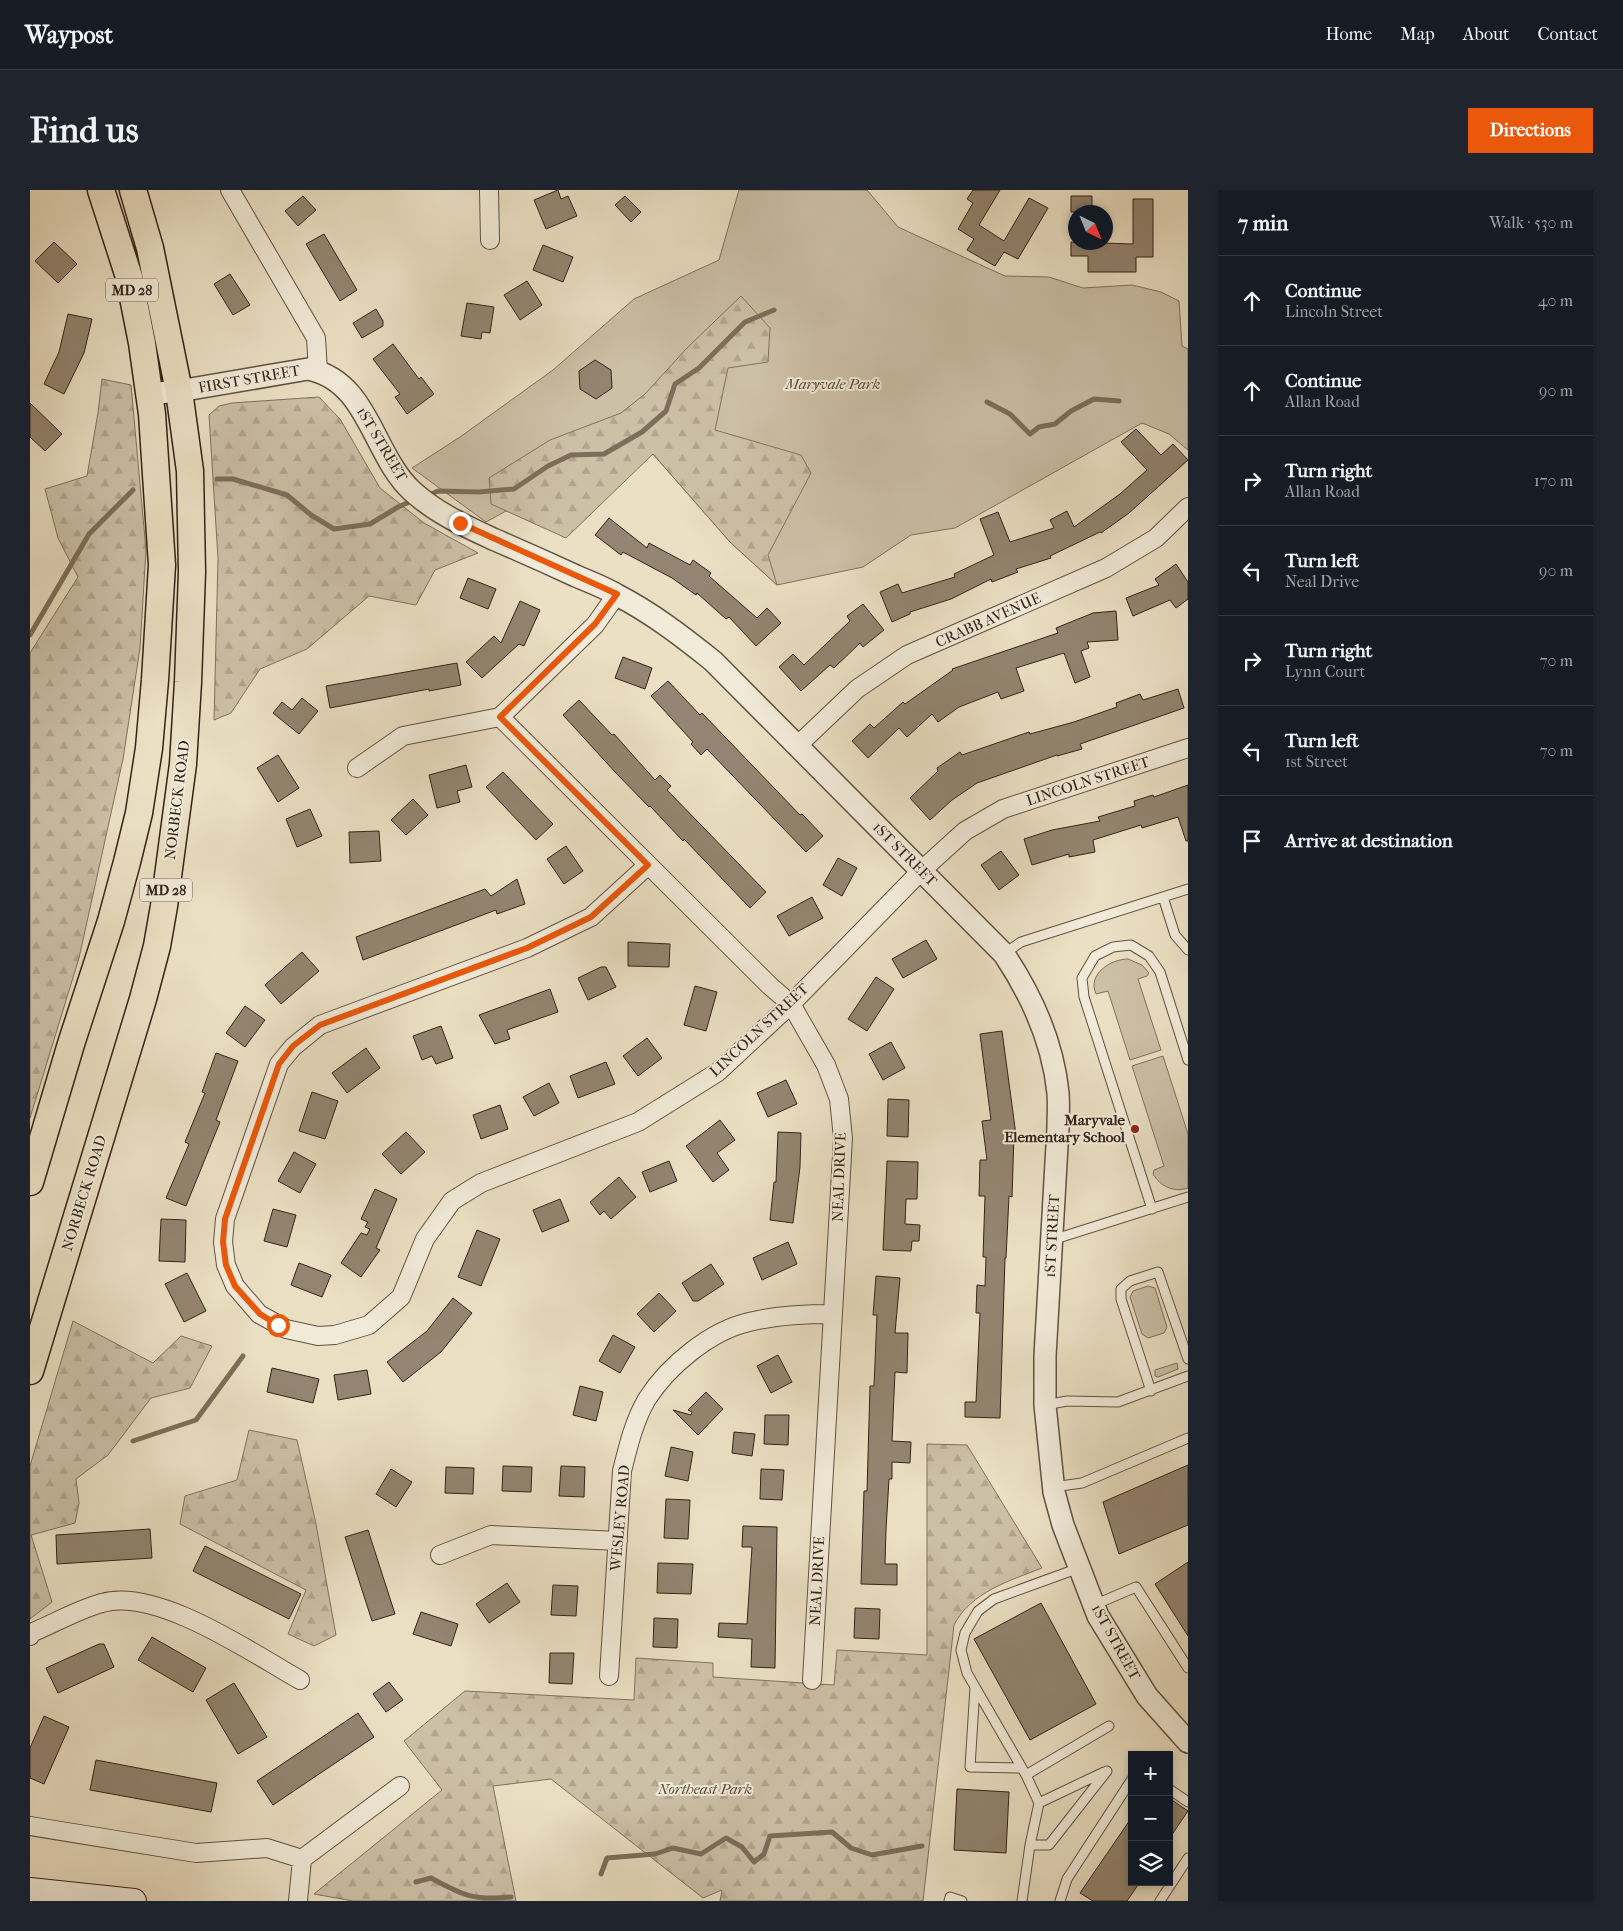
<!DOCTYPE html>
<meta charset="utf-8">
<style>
:root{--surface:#171b24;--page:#20242c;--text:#f1f3f6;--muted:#9ea1a6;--line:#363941;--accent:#ea580c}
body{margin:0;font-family:"IM FELL French Canon",serif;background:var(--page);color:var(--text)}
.controls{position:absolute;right:15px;bottom:15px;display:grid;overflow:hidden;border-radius:0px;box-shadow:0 2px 8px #0003}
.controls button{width:45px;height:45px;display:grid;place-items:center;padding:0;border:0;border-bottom:1px solid var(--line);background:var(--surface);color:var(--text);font:25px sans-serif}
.compass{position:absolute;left:1038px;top:15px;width:45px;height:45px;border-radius:50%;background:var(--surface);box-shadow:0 2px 8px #0003;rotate:137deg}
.stop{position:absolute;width:15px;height:15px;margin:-11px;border:4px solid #ea580c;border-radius:50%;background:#fff}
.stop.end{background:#ea580c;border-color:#fff;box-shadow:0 1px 5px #0008}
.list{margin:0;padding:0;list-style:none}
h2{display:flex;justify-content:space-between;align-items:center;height:65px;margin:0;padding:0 20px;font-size:21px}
h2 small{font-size:16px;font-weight:400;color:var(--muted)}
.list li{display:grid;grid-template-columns:32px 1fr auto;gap:15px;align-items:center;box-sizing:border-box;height:90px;padding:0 20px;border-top:1px solid var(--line)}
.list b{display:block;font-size:19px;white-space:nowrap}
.list p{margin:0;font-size:16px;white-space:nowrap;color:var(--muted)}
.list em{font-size:16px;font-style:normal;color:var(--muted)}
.icon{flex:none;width:28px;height:28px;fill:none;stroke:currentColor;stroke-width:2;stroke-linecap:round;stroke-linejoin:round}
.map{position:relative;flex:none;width:1158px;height:1711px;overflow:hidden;border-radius:0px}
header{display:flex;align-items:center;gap:30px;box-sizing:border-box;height:70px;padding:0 25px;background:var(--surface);border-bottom:1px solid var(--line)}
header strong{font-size:24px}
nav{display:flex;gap:28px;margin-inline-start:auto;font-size:18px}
.intro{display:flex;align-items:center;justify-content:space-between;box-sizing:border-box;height:120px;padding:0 30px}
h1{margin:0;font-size:35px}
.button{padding:12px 22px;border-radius:0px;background:var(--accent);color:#fff;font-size:18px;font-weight:700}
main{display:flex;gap:30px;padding:0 30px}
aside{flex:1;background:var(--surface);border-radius:0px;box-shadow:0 2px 8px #0003}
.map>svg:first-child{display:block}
.green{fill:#ccc0a7;stroke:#80725f}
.forest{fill:url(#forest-firs);stroke:#80725f}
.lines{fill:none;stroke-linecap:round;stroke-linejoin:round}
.stream{stroke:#7d6e5b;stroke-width:5}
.building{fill:#938571;stroke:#342317}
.service-casing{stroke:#625242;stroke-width:11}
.minor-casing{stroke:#625242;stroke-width:20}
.tertiary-casing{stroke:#625242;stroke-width:24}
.secondary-casing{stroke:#342317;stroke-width:26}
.primary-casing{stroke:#342317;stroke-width:29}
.service{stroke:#f2ebd9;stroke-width:9}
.minor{stroke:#f2ebd9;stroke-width:18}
.tertiary{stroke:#f2ebd9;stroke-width:21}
.secondary{stroke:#f2ebd9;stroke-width:24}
.primary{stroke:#ebe0c4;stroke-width:26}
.route{stroke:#ea580c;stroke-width:6}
.poi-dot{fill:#8f2418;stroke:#f2ebd9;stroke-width:2}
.labels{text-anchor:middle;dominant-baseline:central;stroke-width:4;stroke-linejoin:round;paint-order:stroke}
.shield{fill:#f2ebd9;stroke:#6d5f51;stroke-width:1}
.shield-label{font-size:14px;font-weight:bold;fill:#342317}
.street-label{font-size:15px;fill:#342317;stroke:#f2ebd9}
.park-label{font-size:15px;font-style:italic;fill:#5a4a3b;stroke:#f2ebd9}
.poi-label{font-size:15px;font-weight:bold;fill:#342317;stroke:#f2ebd9;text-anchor:end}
</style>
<header>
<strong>Waypost</strong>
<nav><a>Home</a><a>Map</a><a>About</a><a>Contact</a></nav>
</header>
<div class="intro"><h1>Find us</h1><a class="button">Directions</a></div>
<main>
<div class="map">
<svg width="1158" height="1711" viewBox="0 0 1158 1711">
<defs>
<pattern id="forest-firs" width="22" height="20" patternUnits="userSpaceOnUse" patternTransform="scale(1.25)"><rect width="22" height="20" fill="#ccc0a7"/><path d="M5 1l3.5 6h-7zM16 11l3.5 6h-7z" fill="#b0a58f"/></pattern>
</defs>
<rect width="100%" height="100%" fill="#ebe0c4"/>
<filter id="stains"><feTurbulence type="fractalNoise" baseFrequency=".004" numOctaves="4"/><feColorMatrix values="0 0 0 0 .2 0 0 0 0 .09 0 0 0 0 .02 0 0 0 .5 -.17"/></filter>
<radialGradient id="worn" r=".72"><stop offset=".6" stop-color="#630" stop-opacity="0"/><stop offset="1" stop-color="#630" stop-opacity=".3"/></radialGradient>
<!-- green -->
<path class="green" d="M709 0H837L868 37 975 86 1019 87 1053 98 1102 95 1131 102 1149 111 1152 156 1158 159V260L1139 244 1112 233 925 338 881 345 833 377 747 395 700 352 623 264 507 304 456 332 382 278 430 247 523 180 604 109 689 70Z
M1098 769 1112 775 1119 783 1117 786 1108 789 1131 860 1100 870 1078 801 1066 804C1057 784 1081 769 1098 769Z
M1133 866 1158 944V998C1144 1003 1130 996 1123 984L1124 980 1134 976 1102 876Z
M1118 1096 1125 1098 1137 1137 1134 1143 1118 1148 1112 1144 1100 1107 1103 1101Z
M1147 1173 1148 1179 1128 1187 1125 1186V1180Z"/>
<!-- forest -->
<path class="forest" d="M711 106 740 138 738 172 698 178 685 240 771 265 781 283 738 365 747 395 700 352 623 264 536 348 461 314 459 288 520 250 591 223 615 204 657 158Z
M72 189 101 195 116 360 110 458 93 569 49 768 0 928V463L48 387 28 348 15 299 57 286 68 223Z
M289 207 310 229 350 298 394 333 448 363 405 380 386 415 339 406 277 459 230 479 201 523 184 530 188 368 179 225 189 216 202 213Z
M43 1131 123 1173 151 1146 182 1156 160 1198 121 1208 78 1265 46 1289 49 1313 45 1333 1 1345 22 1412 0 1429V1276Z
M219 1240 267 1250 286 1334 306 1445 284 1456 258 1444 276 1400 150 1334 155 1306 207 1290Z
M897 1254 937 1255 1012 1378C979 1391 941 1402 924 1435L893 1711H690L692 1700 673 1708 521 1589 463 1596 486 1711H323L284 1704 412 1600 374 1551 435 1501 604 1510 606 1468 683 1473V1487L804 1495 807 1460 897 1465Z"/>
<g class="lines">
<!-- stream -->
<path class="stream" d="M957 212 980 224 1000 244 1009 237 1025 234 1041 221 1064 209 1089 211
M187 289H203L257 305 281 325 304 339 340 334 368 317 384 310
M397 306 408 301 449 302 484 299 518 276 541 265 574 264 612 242 636 221 645 194 669 178 715 132 744 120
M0 445 59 344 103 300
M103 1251 166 1230 213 1166
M571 1684 577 1668 625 1664 643 1658 671 1664 696 1648 712 1657 724 1672 734 1664 740 1646 802 1642 821 1658 842 1665 892 1656
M386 1692 401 1688C432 1705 444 1711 481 1707"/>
</g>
<!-- building -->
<path class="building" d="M528 0 531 9 538 6 547 26 516 39 504 10Z
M943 0H970L949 35 974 51 999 8 1018 18 988 69 974 62 965 76 937 60 944 49 928 39 943 13 937 9Z
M273 6 286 20 268 36 255 21Z
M595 6 611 22 601 32 585 15Z
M1041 6H1062V22H1041Z
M1103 9H1123V67H1106V82H1058V66H1041V52L1103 54Z
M294 44 327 100 310 111 276 54Z
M24 52 47 74 28 93 5 71Z
M513 55 543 67 533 92 503 80Z
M200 84 220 115 203 125 184 94Z
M497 91 512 115 490 130 474 105Z
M437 113 464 117 460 143 452 142 451 149 431 146Z
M346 119 353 131V136L332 148 323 133Z
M38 124 62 129 54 163 34 204 14 194 29 162Z
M363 154 389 189 391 187 404 204 377 224 365 207 370 204 343 169Z
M565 170 581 180 582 198 566 209 550 199 549 181Z
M0 213 32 244 15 261 0 247Z
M1106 239 1131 265 1143 254 1158 270 1099 323 1071 343 1070 342 1020 366 1021 368 986 379 988 382 962 392 961 389 921 409 880 422V424L862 432 850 402 868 394 872 403 925 387 924 384 964 365 950 329 968 322 980 352 1024 338 1020 330 1037 321 1044 337 1090 304 1117 280 1091 252Z
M579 328 617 358 619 353 660 375 663 370 681 383 679 386 727 428 737 418 751 433 726 456 699 427 696 429 667 403 666 405 642 388 593 362 591 365 565 345Z
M1146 374 1158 392V409L1146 418 1140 410 1103 426 1096 408 1129 395 1125 389Z
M438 388 466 399 458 419 430 408Z
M490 411 510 420 494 456 489 454 452 488 436 472 464 446 471 453Z
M833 414 854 440 833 457 830 453 804 478 800 475 771 501 749 477 763 464 774 475 820 431 817 426Z
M1086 421 1088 450 1057 452 1059 458 1051 461 1060 487 1045 493 1034 463 986 478 994 501 971 509 968 502 929 517 908 532 902 524 877 547 869 538 838 568 822 551 840 534 844 538 873 512 875 514 923 480 922 479 1028 443 1026 438 1063 423Z
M593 467 622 478 615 499 585 488Z
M427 473 431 495 399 501V499L300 518 296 496Z
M638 491 670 525 672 523 770 625 772 624 793 646 776 662 677 559 671 565 661 554 663 552 621 506Z
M1148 499 1154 518 1050 554 1052 559 1027 566V565L947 593 922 610 900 630 880 608 908 581 907 578 930 562 932 565 999 542 1000 544 1044 532 1087 517 1086 513 1110 504 1113 510Z
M272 508 288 521 269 544 243 523 252 512 262 520Z
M549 510 582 545 584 544 625 590 630 585 641 596 637 600 736 702 720 718 654 649 653 651 620 616 619 617 586 583 533 525Z
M248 565 269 598 248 612 227 578Z
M436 575 442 597 427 601 430 612 407 618 399 585Z
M473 582 523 634 506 650 456 597Z
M1158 595V651H1156L1148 627 1112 638 1111 635 1063 650 1065 662 1039 667V664L1002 675 994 649 1022 640 1070 631 1068 627 1105 616 1104 611 1123 605 1124 607Z
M383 609 398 625 376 645 361 630Z
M280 619 292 646 267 657 256 629Z
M349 641 351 671 320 673 319 642Z
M536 656 553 681 534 694 517 669Z
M971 661 989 685 969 700 951 675Z
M808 668 827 678 812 706 793 695Z
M487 689 495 714 467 724 466 720 333 770 326 747 455 699 461 706Z
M782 707 793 728 759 746 747 726Z
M896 750 907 769 873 788 862 769Z
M598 752 640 754 639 777 598 776Z
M272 762 289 781 251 814 235 795Z
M571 777H576L586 797 558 810 548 788Z
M846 787 864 799 837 841 818 829Z
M665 796 687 802 676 841 654 835Z
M520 799 528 822 477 840 480 849 465 854 449 825Z
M215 816 235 830 215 857 196 843Z
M411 836 423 868 406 874 402 866 392 870 383 846Z
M972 841 986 945H984L982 1007 979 1006 976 1068H975L970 1228 935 1227V1212H946L950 1123H946L947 1095 955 1096 956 1067H953L955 1006H949L950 970H957L952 931 961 930 950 844Z
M617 848 632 868 608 886 593 866Z
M861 852 875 878 853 890 839 864Z
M336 858 350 878 317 903 302 883Z
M186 863 208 871 186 930 190 932 156 1016 136 1008 159 954 155 952 175 903 172 902Z
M576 872 585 894 548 908 540 886Z
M756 890 767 914 738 927 727 903Z
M519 893 529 913 504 926 493 907Z
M282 902 308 911 295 949 269 941Z
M858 909 879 910 878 947 857 946Z
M470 915 478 939 451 949 443 925Z
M690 930 705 950 687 963 699 980 683 992 656 956Z
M376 942 395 962 371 984 352 964Z
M748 942 771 943 770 977 763 1033 740 1030 744 992H746Z
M264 962 286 974 270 1003 248 991Z
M639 971 647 991 620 1002 612 982Z
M857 971 888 972 887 1009H876L875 1034 890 1035 889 1051H882L881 1061 853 1060Z
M589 987 606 1007 581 1029 574 1021 570 1025 560 1012Z
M345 999 367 1009 346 1058 350 1060 331 1087 311 1073 331 1043 337 1045 340 1039 335 1037 338 1032 331 1029Z
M530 1009 539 1031 512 1042 503 1020Z
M243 1019 266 1025 257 1057 234 1051Z
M131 1029 156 1030 155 1072 129 1071Z
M447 1040 470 1049 451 1096 428 1087Z
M758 1052 767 1074 732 1090 723 1068Z
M269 1073 301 1085 292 1107 261 1095Z
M681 1074 694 1094 668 1111H663L652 1093Z
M157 1083 176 1121 154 1132 135 1094Z
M846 1086 870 1088 865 1143H878L877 1183 865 1182 862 1251 881 1252 880 1273 862 1272V1289H859L856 1340 855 1374H867V1395L831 1394 834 1301H837L840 1196H844L847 1125H843Z
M629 1103 646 1121 624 1142 607 1124Z
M423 1108 442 1123 411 1162 373 1192 357 1172 397 1141Z
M583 1145 605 1157 590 1183 569 1171Z
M748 1165 762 1192 741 1203 727 1176Z
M242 1178 289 1189 283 1213 237 1202Z
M337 1180 341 1204 308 1210 304 1185Z
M550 1196 573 1202 566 1231 543 1225Z
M676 1202 693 1219 668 1245 643 1220 661 1225 662 1222 658 1220Z
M735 1225H759L758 1255 734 1254Z
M704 1242 725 1244 722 1266 702 1263Z
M641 1257 663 1262 658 1291 635 1286Z
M1158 1275V1335L1089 1364 1073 1312Z
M473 1276 502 1277 501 1302 472 1301Z
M531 1276 555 1277 554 1307 529 1306Z
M416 1277 444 1278 443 1304 415 1303Z
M361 1279 382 1292 366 1317 346 1304Z
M731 1279 754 1280 752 1310 730 1309Z
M636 1309 660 1310 658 1349 634 1348Z
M713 1336 747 1337 745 1478 721 1477 722 1449 688 1447 689 1433 717 1434 722 1357H712Z
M120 1339 122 1368 27 1374 26 1345Z
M338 1340 365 1424 342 1431 315 1347Z
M175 1356 271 1404 259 1429 163 1381Z
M1158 1372V1446L1125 1394Z
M628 1373 663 1374 661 1404 627 1403Z
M477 1393 490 1412 459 1433 446 1414Z
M523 1395 548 1396 546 1426 521 1425Z
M1011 1413 1066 1514 1000 1550 944 1449Z
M825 1418 850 1419 849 1449 824 1448Z
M391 1422 428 1434 421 1456 383 1444Z
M624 1428 648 1429 647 1458 623 1457Z
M122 1447 176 1478 163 1502 108 1470Z
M69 1454H74L84 1477 28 1503 16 1478Z
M520 1463H544L542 1494 519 1493Z
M359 1492 373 1510 356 1522 343 1504Z
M204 1493 237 1547 208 1564 176 1510Z
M328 1523 344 1547 243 1615 227 1591Z
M14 1526 39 1537 14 1594 0 1588V1558Z
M66 1570 187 1593 181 1622 60 1600Z
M927 1599 979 1602 976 1663 924 1660Z
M1139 1608 1158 1621 1139 1649Z
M1102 1627V1692H1110L1097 1711H1063L1050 1703Z"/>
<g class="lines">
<defs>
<path id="service" d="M1133 707 1145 745 1158 760
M974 764 991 752 1158 699
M1122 1019 1054 807 1052 788 1065 766 1083 757 1101 755 1119 766 1130 782 1158 870
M1022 1050 1158 1007
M1121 1201 1091 1109V1099L1100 1091 1128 1082 1158 1169
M1015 1215 1037 1211 1088 1212 1158 1186
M1023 1297 1052 1293 1158 1248
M1064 1415 1106 1397 1158 1478
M945 1497 940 1577 992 1578
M996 1585 1079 1536
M1139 1599 1158 1612
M1009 1613 1074 1582
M1000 1655H1019L1077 1581
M919 1711 920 1707 932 1711
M992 1711 1000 1655 1009 1613 996 1585 937 1483 931 1460 935 1443 948 1421 964 1409 1049 1378
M1030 1711 1037 1689 1102 1589
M1130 1711 1158 1668"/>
<path id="minor" d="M200 0 286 148 288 181
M459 0 460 50
M470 527 740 796 761 814 796 875 809 909 813 948 782 1490
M767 556 827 499 877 465 1076 378 1126 348 1158 317
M327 578 373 546 470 527 565 435 587 404
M618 675 561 727 497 758 290 835 263 857 249 874 195 1029 193 1052 196 1075 205 1096 229 1124 256 1139 288 1146 305 1145 339 1135 371 1107 395 1049 422 1011 451 993 608 932 688 882 761 814 892 680 935 641 973 619 1158 558
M410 1365 461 1345 588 1351
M0 1446 1 1443C23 1434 49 1419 72 1413 127 1397 222 1463 270 1490
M579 1486 592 1281C598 1257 604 1231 617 1209 638 1176 680 1141 719 1132 747 1125 774 1124 802 1124
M0 1636 166 1663 237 1658 272 1669
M268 1711 272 1669 370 1596"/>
<path id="tertiary" d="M118 204 149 201 278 179C339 191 342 264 382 301 406 323 435 336 463 349 491 361 518 373 546 386 560 392 574 397 587 405 622 423 653 447 683 471L974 764C1002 806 1023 853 1028 903 1029 915 1028 927 1028 938L1015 1166V1215L1024 1302 1033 1335 1068 1426 1117 1506 1158 1552"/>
<path id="secondary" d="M0 1700 104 1711"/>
<path id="primary" d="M0 992 41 854 81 731 97 672 109 623 119 558 125 490 132 375 122 224 112 153 99 87 71 0
M0 1181 113 809 127 756 134 716 153 574 158 492 162 382 160 281 149 201 120 58 103 0"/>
</defs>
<!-- service casing -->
<use href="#service" class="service-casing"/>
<!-- minor casing -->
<use href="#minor" class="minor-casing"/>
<!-- tertiary casing -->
<use href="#tertiary" class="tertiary-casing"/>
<!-- secondary casing -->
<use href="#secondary" class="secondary-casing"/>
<!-- primary casing -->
<use href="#primary" class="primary-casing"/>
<!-- service -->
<use href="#service" class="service"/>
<!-- minor -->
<use href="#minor" class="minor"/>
<!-- tertiary -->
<use href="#tertiary" class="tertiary"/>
<!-- secondary -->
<use href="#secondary" class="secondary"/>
<!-- primary -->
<use href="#primary" class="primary"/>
</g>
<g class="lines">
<!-- route -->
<path class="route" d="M248 1135 230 1124 205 1096 196 1075 193 1052 195 1029 249 874 263 856 290 835 497 758 561 727 618 675 470 527 565 434 587 404 430 333"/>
</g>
<!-- markers -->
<circle class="poi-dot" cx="1105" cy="939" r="5"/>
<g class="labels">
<!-- shield labels -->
<g class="shield">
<rect x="76" y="88.5" width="52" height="23" rx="4"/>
<rect x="110" y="688.5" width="52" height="23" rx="4"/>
</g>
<g class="shield-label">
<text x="102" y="100">MD 28</text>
<text x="136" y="700">MD 28</text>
</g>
<!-- street labels -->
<g class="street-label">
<text transform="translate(219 189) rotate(-10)">FIRST STREET</text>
<text transform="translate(352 254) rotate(59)">1ST STREET</text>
<text transform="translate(958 430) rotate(-24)">CRABB AVENUE</text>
<text transform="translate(1058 591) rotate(-18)">LINCOLN STREET</text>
<text transform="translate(147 610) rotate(-83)">NORBECK ROAD</text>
<text transform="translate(875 664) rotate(45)">1ST STREET</text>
<text transform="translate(729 840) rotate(-43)">LINCOLN STREET</text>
<text transform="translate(809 987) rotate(-88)">NEAL DRIVE</text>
<text transform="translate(54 1003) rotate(-73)">NORBECK ROAD</text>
<text transform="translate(1022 1046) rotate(-87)">1ST STREET</text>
<text transform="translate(590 1328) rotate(-85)">WESLEY ROAD</text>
<text transform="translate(787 1391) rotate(-87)">NEAL DRIVE</text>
<text transform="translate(1086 1452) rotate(61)">1ST STREET</text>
</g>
<!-- park labels -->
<g class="park-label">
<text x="803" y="194">Maryvale Park</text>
<text x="675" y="1599">Northeast Park</text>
</g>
<!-- poi labels -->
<g class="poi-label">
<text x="1095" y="930">Maryvale<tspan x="1095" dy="17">Elementary School</tspan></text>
</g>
</g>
<rect width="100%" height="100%" filter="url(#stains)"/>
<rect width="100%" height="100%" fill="url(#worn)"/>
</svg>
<div class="controls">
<button>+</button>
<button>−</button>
<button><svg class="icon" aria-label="layers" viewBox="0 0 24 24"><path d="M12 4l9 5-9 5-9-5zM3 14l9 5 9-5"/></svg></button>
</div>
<svg class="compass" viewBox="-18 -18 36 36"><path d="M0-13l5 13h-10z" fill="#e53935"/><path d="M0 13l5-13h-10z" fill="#9ea1a6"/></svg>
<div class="stop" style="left:248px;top:1135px"></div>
<div class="stop end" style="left:430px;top:333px"></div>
</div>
<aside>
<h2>7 min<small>Walk · 530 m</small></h2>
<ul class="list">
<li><svg class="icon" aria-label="ahead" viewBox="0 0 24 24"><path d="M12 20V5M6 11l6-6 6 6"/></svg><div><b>Continue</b><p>Lincoln Street</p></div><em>40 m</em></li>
<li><svg class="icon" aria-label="ahead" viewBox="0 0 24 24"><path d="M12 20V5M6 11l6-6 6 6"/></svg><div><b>Continue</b><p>Allan Road</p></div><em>90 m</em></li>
<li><svg class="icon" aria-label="right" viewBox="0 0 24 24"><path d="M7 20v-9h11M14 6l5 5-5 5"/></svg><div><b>Turn right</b><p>Allan Road</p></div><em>170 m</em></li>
<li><svg class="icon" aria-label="left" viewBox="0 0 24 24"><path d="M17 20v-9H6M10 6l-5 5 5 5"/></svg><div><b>Turn left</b><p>Neal Drive</p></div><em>90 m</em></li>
<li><svg class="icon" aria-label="right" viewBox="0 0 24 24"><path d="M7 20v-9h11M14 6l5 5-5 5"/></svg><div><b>Turn right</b><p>Lynn Court</p></div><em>70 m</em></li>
<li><svg class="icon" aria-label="left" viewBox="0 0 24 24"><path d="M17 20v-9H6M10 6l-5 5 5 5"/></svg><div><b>Turn left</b><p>1st Street</p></div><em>70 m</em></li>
<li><svg class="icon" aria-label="arrive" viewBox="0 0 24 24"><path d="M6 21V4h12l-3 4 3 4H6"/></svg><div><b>Arrive at destination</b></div></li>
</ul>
</aside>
</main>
